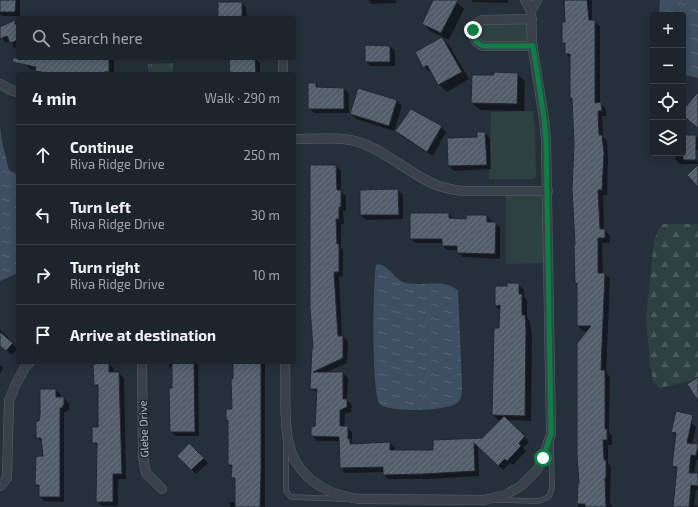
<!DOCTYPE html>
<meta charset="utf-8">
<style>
:root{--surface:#1c242c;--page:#293038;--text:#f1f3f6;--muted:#a0a4a9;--line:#3a4148}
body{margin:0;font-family:"Exo 2",sans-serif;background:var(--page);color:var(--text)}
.controls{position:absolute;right:12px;top:12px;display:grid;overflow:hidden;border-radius:4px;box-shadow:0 2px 10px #0003}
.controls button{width:36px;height:36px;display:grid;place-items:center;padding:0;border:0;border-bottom:1px solid var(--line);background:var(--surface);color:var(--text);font:20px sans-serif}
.stop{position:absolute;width:12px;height:12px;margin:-9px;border:3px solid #0b8043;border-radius:50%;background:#fff}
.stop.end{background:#0b8043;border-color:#fff;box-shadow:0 1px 4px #0008}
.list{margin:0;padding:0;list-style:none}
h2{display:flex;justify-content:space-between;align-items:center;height:52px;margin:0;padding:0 16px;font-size:17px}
h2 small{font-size:13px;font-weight:400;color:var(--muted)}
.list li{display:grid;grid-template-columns:26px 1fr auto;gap:12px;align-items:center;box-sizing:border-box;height:60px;padding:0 16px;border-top:1px solid var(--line)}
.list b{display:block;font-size:15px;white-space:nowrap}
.list p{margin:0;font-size:13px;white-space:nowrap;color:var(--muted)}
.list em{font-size:13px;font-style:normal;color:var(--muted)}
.icon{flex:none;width:22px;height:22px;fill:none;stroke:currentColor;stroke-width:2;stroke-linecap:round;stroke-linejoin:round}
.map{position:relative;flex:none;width:698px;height:507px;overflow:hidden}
.search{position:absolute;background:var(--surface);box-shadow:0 2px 10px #0003;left:16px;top:16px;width:280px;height:44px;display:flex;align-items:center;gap:10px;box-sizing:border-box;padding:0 14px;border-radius:4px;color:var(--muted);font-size:15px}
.panel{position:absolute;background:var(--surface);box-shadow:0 2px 10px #0003;left:16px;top:72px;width:280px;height:292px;border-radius:4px}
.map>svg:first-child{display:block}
.grass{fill:url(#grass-tufts)}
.forest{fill:url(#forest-firs)}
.garden{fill:#2e4141}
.water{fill:url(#water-ripples)}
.shadow{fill:#0007}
.building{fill:url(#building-hatch);stroke:#212932}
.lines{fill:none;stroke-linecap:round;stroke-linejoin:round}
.lane-casing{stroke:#586069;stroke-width:5.5}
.street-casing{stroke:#586069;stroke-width:10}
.lane{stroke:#39424b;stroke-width:4.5}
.street{stroke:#39424b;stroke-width:9}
.route{stroke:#0b8043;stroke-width:5}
.labels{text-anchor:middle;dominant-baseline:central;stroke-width:3;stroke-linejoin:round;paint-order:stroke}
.street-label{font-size:11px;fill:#b5bdc6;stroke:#1f2730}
</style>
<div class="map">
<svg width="698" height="507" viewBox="0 0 698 507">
<defs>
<pattern id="grass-tufts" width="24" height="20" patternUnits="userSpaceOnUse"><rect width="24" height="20" fill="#2e4141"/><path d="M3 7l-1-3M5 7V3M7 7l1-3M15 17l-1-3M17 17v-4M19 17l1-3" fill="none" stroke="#4a5a5b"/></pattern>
<pattern id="forest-firs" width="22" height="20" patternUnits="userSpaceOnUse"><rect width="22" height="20" fill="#2e4141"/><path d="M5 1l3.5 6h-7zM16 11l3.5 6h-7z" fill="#4a5a5b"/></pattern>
<pattern id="water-ripples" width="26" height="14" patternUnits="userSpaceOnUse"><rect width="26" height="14" fill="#3d4f61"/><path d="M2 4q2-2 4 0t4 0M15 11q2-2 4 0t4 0" fill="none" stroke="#576676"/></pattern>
<pattern id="building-hatch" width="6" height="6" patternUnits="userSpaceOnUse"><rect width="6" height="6" fill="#535e6a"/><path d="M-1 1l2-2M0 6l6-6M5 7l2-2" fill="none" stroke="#6a737e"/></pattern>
</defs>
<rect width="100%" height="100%" fill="#26303a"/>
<!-- grass -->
<path class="grass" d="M173 63V74H149L148 64Z"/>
<!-- forest -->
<path class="forest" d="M663 224H698V379L660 388 653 381 650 365 646 317 654 241 658 230Z"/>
<!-- garden -->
<path class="garden" d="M532 19V43L489 47 473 33 475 24Z
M533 111 535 128 536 177 533 179H489L491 112Z
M506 191H548L549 263 506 264Z"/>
<!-- water -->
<path class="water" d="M660 0H698V78L686 75 683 76V15H659Z
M0 127 2 142 9 170 18 175V273L0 281Z
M378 264C390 266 393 278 403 282 418 288 446 277 458 291L462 383C462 390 463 398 457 403 448 411 388 413 380 404 371 395 373 281 376 265Z"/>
<!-- shadow -->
<path class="shadow" d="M0 0H20V16H2L0 14Z
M368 0H396V3L372 4Z
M434 0H454L464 9 449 40 430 31 423 23Z
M471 0H508V3L473 2Z
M563 0H592V19L600 26V103L606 109V116H602L603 137 607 141 608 159 607 195H603L604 230 610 235V242L602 243 603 274H605L610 279 606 372 610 377 609 433 612 435V445H608V463L611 466 610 503 613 507H578V495L580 484 588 331H583L578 326V285L576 283 575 144 573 99 572 98 571 58 566 54V46L563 43 566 23V8L563 5Z
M242 3 246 8 247 18H219Z
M17 21 18 22V47L15 48 10 41 6 43 2 38 0 28Z
M442 38 449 45 469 79 447 92 439 84 433 74H432L424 67Z
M390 46 395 51V66H370L366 61Z
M26 58H110L114 61V74H39L36 70 30 69 25 64Z
M255 58 260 63V74H231Z
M517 74 525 81 524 111 480 110 472 103 495 76Z
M316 84 320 88 344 89 349 93V113H314L309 108Z
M358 89 397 101 402 106 394 131 356 119 351 114Z
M17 120H18V142V141Z
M441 127 446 132 433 156 401 136 396 131Z
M485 133 490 138 491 169 454 171 449 166Z
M683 136H696L698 138V150H687L698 162V164H680L675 159 676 153H683Z
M336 166 341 171V192L346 196V211H343L344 224H341V248L343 250V276L339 277 342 336 348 341 347 363 325 373H343L348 378 347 400 352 405 351 412 345 414 344 427H347L352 432V443L354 445 390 443 395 448V451H434L483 439 500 420H498L493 415 500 329V311L496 306 508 287 518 284 524 290V297L527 300V318L530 321 532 336 531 421 507 420 529 442 523 448 526 451 513 465 510 463 503 470 478 446 479 476 428 479H388L384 474V472L345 473 341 468 340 441H317L312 436 316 427 318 393 311 388 314 349Z
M398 190 403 195V219L366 220 361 215V191Z
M411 214H449L454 219 467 220 468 216H487L492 221V223H496L500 228V259L463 257 458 252V250H448L443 246V243H416L411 239Z
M0 330 13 342 12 343 17 349 12 355 0 345Z
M169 362H197L198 364 199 436H176L171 432 173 370 169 366Z
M234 362H265V507H230V502H236V481L232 477V468L229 465V422L227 419 233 410Z
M109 364 114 369V373H119L124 378 126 479H118V506H102L97 501 98 447 93 442 99 428V389L95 385Z
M0 365 3 368 0 374Z
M56 390 61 395V398H64L69 403V410H67V412H64V502L45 501 40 497V489L36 485 44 457 42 442 37 437 40 422Z
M691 422 696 427 692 444 698 446V460H696L694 474H698V490H696L694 505 698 506V507H674L677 470 673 466 676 436 672 432Z
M189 444 208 463 196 474 178 456Z"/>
<!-- building -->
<path class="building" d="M0 0H16L15 12H0Z
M433 0H458L441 33 422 24Z
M564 0H587L589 20H595V103L601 102 602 111H598L599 135H602L604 153 602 190H598L600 229H605V238H598V273H605L601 370H605V429H607V440H603L604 460H606V478H605L606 507H585V504H577L578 483H579L577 456V343L591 326H577V283H575L574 245H575L572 189 574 144 572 98H570V54H565V43H562V22H565Z
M218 2H242V18H218Z
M15 20V24L18 23V40L10 43 7 36 0 39V27Z
M442 37 462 72 438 85 427 65 423 68 415 52Z
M365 45 390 46V62H365Z
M13 58H109V72H104V74H71L70 73H47L35 71 36 67 12 62Z
M229 58H255L256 74H230Z
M494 72 518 73 517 104 471 103 472 75H494Z
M308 83H316V87L344 88V109H308Z
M358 88 397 100 389 126 350 114Z
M698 92V128L683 116V110Z
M411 109 442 126 427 152 395 131Z
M477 132H485L487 165 448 166 447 138 477 137Z
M683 135H696V160H683Z
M310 165H336L337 190H341V207H339V219H336L337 244H339V272H334L338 336H343V358L313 372H343V399H347V407L340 410V426H348V439H350V444L390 442V450H433V440L482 438 504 416 525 436 519 443 521 446 507 461 505 459 498 466 474 443 475 471 423 474 383 475V467L340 468 339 437 311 436V427L315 426 317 389H310L312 348H313L310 308Z
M698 165V187L687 175Z
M398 189 399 215H360V190Z
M410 213H449V218L466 219 467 215H487V222H496L495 254 457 253V246H442V239H410Z
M507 283H519V294H522V315H525L526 329 525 416 492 415 494 328H499L500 305 495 306V286H507Z
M0 332 13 343 6 351 0 346Z
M172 362H194L195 432H170L169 388H172Z
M233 362H261V471L260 507H235V478H231L232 465H228V420H226V409H232L231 379H233Z
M109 363V372H119L122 474H113V502H96L97 443H92V427H98V385H94L93 364Z
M698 377V401L687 384Z
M40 389H56V397H64V405H63L62 408H60V497H39V485H35L36 456H43L41 438H36V421H39L40 415Z
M676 411 693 415 687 443 698 444 696 456 691 455 689 473H698V486L691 485 689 507H673L677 467 672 466 676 433 671 432Z
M189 443 204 458 191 470 177 456Z"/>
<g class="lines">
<defs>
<path id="lane" d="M286 446V491L291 497 344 499
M497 500 539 501 549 497 552 488 551 440"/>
<path id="street" d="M531 11 537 0
M532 19 482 20 475 24C470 33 473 42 483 46H533
M283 58V74
M0 84 13 91 18 92
M294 139C314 139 342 136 361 143 388 152 409 174 436 185 445 188 453 190 463 191H548
M142 362 143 457 146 473 162 489
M285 362C286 385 284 410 287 433 291 473 322 495 360 499L484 500 505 495 521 486 537 470 543 457 551 434 546 140 544 119 532 43 531 11 525 0
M0 486 7 478 9 401 15 386 25 367 30 362"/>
</defs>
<!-- lane casing -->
<use href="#lane" class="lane-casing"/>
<!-- street casing -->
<use href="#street" class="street-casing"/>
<!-- lane -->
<use href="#lane" class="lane"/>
<!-- street -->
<use href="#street" class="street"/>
</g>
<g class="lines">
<!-- route -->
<path class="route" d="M473 30C472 38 476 43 483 46H533L544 119 546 140 551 434 543 458"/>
</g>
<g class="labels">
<!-- street labels -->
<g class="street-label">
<text transform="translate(143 429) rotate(-92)">Glebe Drive</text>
</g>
</g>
</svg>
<div class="controls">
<button>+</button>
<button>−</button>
<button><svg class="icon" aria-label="locate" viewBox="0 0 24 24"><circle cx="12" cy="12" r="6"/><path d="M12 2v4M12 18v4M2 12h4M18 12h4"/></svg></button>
<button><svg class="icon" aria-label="layers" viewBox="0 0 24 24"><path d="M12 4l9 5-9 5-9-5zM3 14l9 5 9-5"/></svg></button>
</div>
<div class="stop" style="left:543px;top:458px"></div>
<div class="stop end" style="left:473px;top:30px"></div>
<div class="search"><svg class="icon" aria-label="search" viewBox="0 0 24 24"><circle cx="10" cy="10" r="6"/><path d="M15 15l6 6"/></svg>Search here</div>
<section class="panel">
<h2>4 min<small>Walk · 290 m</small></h2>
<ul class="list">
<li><svg class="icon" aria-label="ahead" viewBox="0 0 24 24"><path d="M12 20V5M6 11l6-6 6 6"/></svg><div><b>Continue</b><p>Riva Ridge Drive</p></div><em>250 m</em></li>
<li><svg class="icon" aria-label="left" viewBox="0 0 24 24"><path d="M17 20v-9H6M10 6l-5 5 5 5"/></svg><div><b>Turn left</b><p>Riva Ridge Drive</p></div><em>30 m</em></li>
<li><svg class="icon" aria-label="right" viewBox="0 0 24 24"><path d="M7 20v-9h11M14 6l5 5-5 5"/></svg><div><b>Turn right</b><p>Riva Ridge Drive</p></div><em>10 m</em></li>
<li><svg class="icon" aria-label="arrive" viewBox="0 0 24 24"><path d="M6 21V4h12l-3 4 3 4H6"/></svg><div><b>Arrive at destination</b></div></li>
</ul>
</section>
</div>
